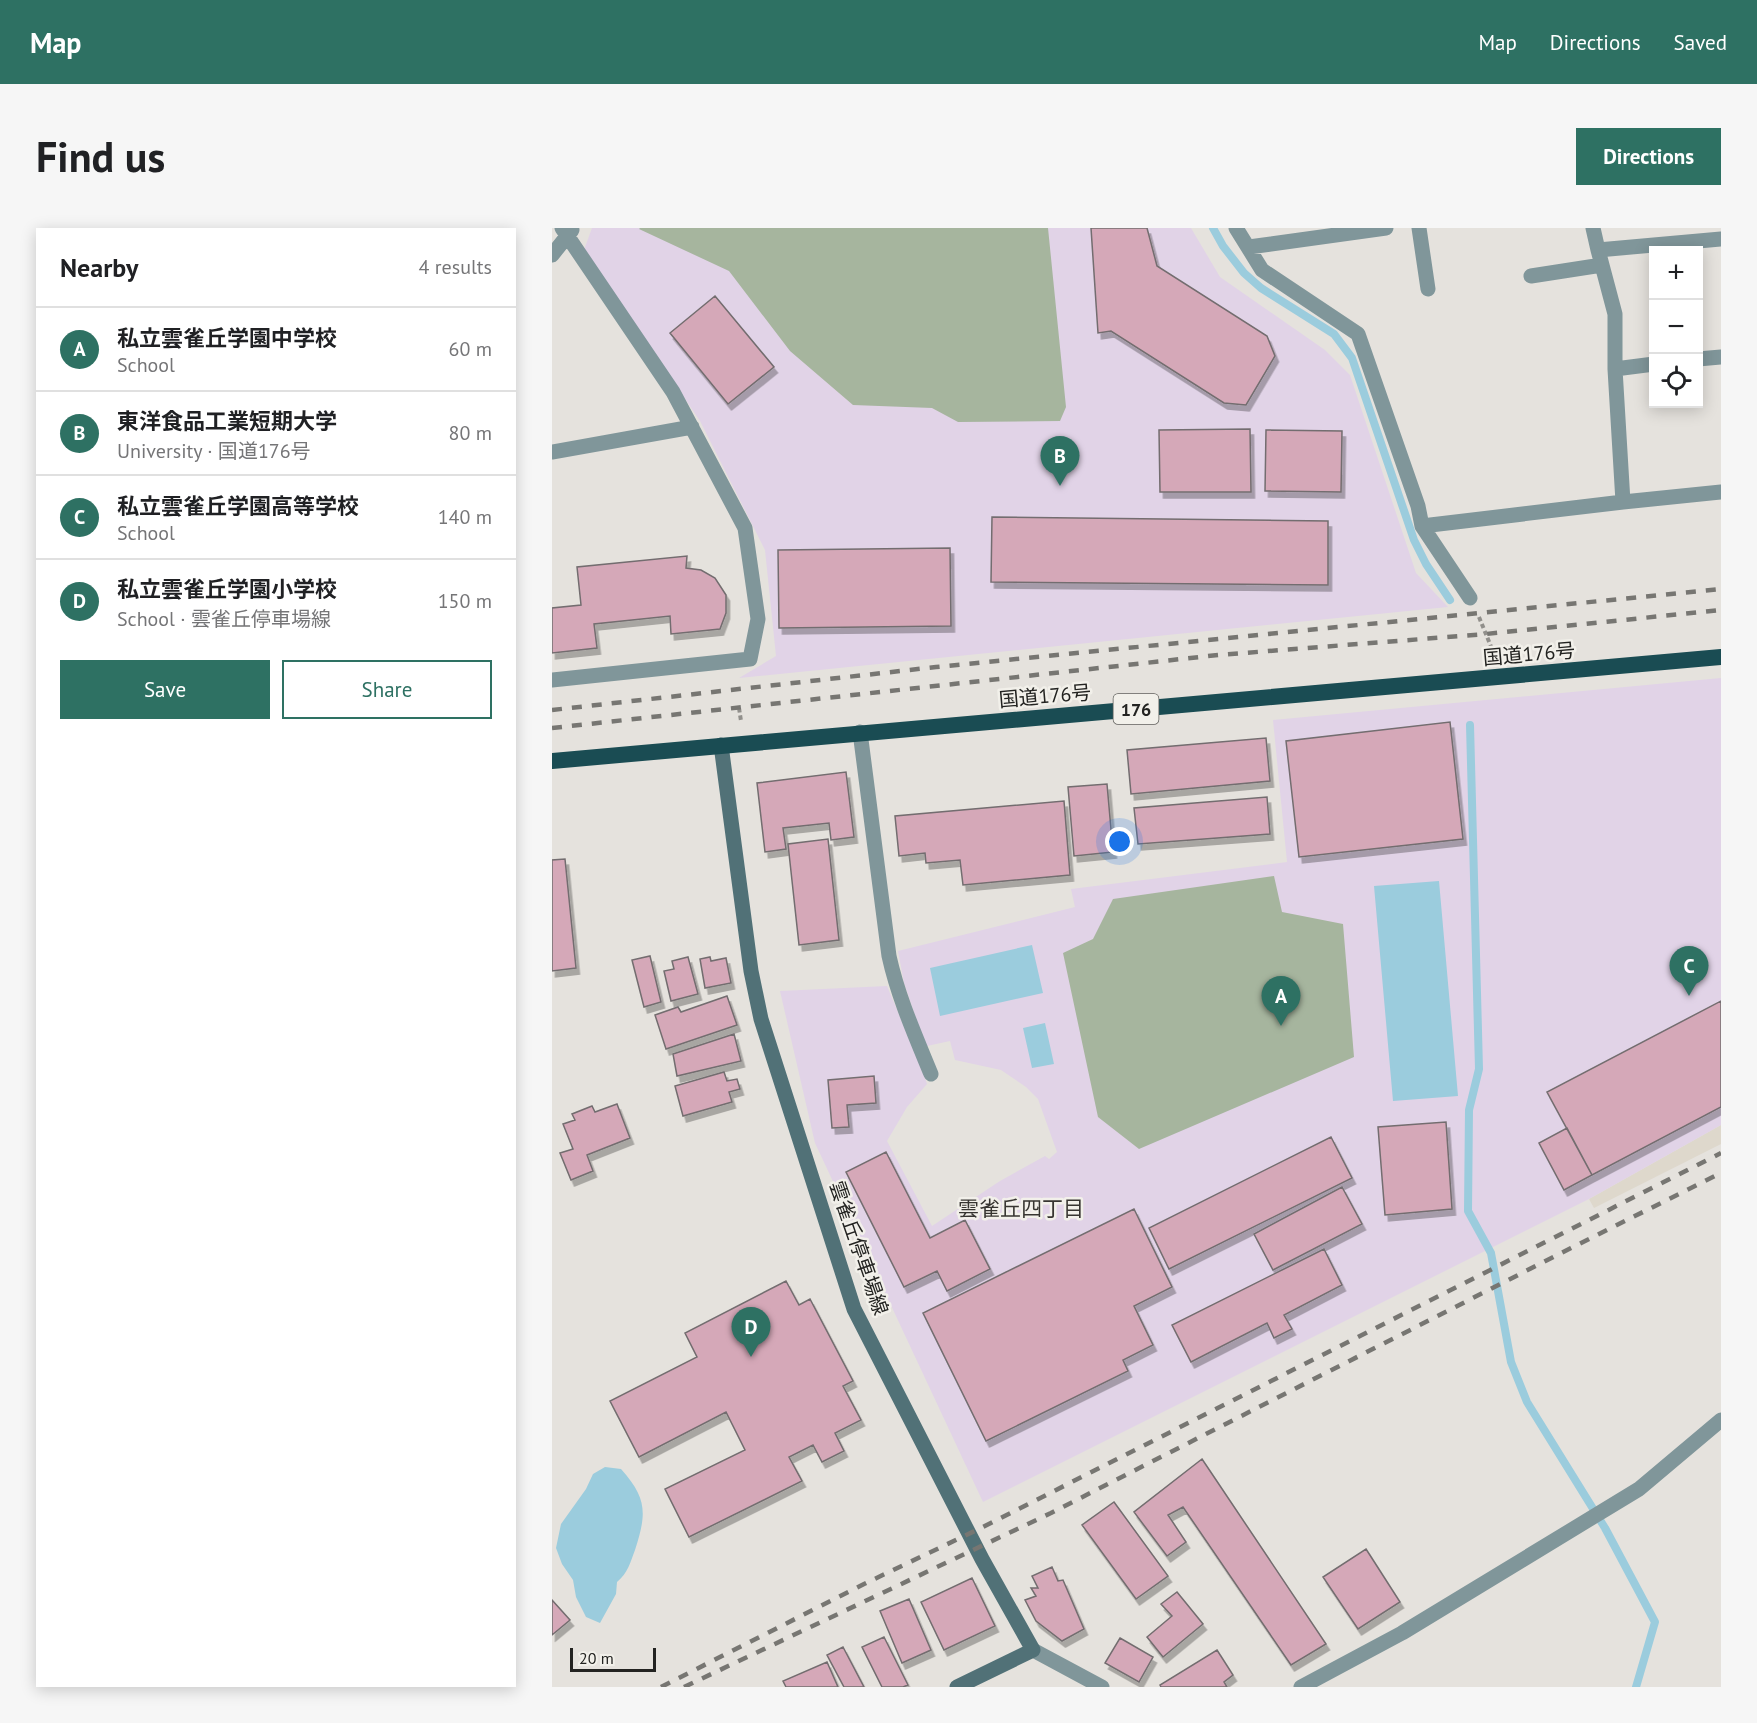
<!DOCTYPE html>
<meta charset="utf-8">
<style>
:root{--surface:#fff;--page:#f6f6f6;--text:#202124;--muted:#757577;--line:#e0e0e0;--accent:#2e7163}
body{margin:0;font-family:"PT Sans","Noto Sans JP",sans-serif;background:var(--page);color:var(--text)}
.controls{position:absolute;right:18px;top:18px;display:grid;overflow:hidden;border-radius:0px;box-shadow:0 3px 15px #0003}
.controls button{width:54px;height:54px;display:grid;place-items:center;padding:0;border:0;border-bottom:2px solid var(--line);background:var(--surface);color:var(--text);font:30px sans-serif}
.scale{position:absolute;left:18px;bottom:15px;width:86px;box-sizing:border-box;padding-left:6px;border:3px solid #232321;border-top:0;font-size:16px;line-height:21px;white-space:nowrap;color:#232321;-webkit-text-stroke:4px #f2f0ea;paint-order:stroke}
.you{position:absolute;left:568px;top:614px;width:21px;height:21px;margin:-15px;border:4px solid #fff;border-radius:50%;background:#1a73e8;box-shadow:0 0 0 9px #1a73e833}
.badge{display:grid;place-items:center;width:39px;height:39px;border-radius:50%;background:var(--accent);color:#fff;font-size:20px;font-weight:700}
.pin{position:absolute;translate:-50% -50px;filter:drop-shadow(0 2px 3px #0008)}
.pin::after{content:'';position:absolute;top:32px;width:21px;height:18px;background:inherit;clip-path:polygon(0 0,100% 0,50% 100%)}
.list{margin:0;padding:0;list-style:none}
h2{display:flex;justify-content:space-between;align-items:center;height:78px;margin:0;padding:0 24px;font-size:26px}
h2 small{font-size:20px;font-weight:400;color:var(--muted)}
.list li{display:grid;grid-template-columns:39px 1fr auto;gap:18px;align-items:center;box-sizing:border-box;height:84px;padding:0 24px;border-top:2px solid var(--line)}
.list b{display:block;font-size:22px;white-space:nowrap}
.list p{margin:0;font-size:20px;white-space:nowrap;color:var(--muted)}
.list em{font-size:20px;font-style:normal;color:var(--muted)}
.actions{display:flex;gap:12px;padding:18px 24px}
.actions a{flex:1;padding:14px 0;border:2px solid var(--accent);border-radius:0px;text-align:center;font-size:21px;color:var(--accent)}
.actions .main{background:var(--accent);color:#fff}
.icon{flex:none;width:33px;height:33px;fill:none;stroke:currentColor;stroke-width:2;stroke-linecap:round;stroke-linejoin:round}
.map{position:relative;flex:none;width:1169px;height:1459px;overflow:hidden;border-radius:0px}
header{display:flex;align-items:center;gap:36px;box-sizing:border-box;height:84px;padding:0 30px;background:var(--accent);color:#fff}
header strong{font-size:28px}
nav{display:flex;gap:33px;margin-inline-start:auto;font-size:21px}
.intro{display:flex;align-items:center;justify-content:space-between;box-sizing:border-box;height:144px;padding:0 36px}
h1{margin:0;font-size:42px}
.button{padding:15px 27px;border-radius:0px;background:var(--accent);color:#fff;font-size:21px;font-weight:700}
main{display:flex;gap:36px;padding:0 36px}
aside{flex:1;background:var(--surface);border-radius:0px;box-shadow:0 3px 15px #0003}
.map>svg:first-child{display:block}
.built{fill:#ded8cc}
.education{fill:#e1d3e7}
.green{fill:#a6b59e}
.water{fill:#9bccdd}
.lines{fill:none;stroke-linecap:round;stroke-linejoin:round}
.stream{stroke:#9bccdd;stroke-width:8}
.building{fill:#d5a8b8;stroke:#736d6f;stroke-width:1.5;filter:url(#shadow)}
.path{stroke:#918f8b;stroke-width:4;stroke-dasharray:4.5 3;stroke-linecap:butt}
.service{stroke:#80969a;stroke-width:15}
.minor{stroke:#80969a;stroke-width:15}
.secondary{stroke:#517177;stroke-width:15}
.trunk{stroke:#1a4c53;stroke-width:16}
.rail{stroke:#777672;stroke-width:4.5;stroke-dasharray:10 10;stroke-linecap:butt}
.labels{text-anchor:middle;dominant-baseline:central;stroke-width:5;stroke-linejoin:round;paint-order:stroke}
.shield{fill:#f2f0ea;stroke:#61605d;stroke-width:1.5}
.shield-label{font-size:18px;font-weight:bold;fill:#232321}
.street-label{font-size:20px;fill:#232321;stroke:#f2f0ea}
.neighbourhood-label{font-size:21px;fill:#373531;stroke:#f2f0ea}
</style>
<header>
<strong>Map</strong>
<nav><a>Map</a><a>Directions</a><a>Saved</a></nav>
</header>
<div class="intro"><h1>Find us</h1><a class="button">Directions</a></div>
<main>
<aside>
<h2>Nearby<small>4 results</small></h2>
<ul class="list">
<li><span class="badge">A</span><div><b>私立雲雀丘学園中学校</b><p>School</p></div><em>60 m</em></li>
<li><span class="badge">B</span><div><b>東洋食品工業短期大学</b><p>University · 国道176号</p></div><em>80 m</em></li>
<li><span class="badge">C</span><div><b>私立雲雀丘学園高等学校</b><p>School</p></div><em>140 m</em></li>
<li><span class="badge">D</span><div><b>私立雲雀丘学園小学校</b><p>School · 雲雀丘停車場線</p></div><em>150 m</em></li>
</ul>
<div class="actions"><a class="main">Save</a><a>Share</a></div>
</aside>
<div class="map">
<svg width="1169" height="1459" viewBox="0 0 1169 1459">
<defs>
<filter id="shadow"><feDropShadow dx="3.5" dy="6" stdDeviation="0" flood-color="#0004"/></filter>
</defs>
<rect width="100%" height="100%" fill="#e5e2dd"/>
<!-- built -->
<path class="built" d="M1169 897V916L1042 980 1037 971Z"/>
<!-- education -->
<path class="education" d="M40 0H639L668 49 773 122 798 147 864 345 896 379 187 450 224 428 213 322 148 193 32 22Z
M1169 450V897L1037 971 431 1274 263 915 228 763 335 758 368 836 375 856 355 879 335 913 380 998 448 953 493 928 497 931 505 924 486 871 474 859 449 842 403 832 398 813 375 818 373 817 352 755 346 723 523 679 519 661 735 634 721 492Z"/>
<!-- green -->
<path class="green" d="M88 0H496L514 179 508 193 406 194 380 180 301 177 238 123 177 43 87 1Z
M722 648 730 684 791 696 802 829 587 921 546 889 511 725 541 711 561 671Z"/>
<!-- water -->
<path class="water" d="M887 653 906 868 841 873 822 658Z
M480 717 491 765 388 788 378 740Z
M493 795 502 836 480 840 471 800Z
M53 1239 69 1241C95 1270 95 1285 83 1322 78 1335 76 1345 65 1354L64 1366 48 1395 34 1389 24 1369 21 1352 10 1336 4 1320 9 1296 34 1261 41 1246Z"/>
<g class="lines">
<!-- stream -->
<path class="stream" d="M661 0 671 18 692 45 709 60 782 106 800 130 862 312 874 336 898 372
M918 497 927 841 917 882 916 983 939 1025 959 1134 975 1174 1053 1300 1103 1394 1084 1459"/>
</g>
<!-- building -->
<path class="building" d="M539 0H595L605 38 715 108 723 128 694 177 672 175 559 103 546 105Z
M163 68 222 139 176 176 118 105Z
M698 201 699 264H608L607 202Z
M714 202 790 203 789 264 713 263Z
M440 289 776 293V357L439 354Z
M398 320 399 398 227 400 226 322Z
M135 328 134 340 149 342 163 350 174 367V385L168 401 119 406 118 388 42 396 45 420 0 425V380L29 377 25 339Z
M898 494 911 611 747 629 734 513Z
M714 510 718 553 579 566 575 522Z
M294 544 302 609 279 612 277 595 231 600 234 621 213 624 205 555Z
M555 556 561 624 522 628 516 559Z
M715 569 718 606 586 616 582 580Z
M512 573 518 647 411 657 408 632 374 635 373 625 347 628 343 588Z
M276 611 287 712 247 717 236 616Z
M13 631 24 740 0 743V632Z
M98 728 109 774 92 779 80 732Z
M136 729 146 766 119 773 112 743 122 741 120 733Z
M158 729 159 733 174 730 179 755 153 760 148 731Z
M175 768 185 797 114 821 103 787 126 779 129 784Z
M1169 773V879L1040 947 995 864Z
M182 806 189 833 125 848 121 826Z
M172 844 175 853 185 851 188 861 177 864 180 874 131 888 123 858Z
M322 848 324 875 295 877 297 899 280 900 276 852Z
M65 876 78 910 35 927 41 943 19 952 8 925 21 921 11 896 23 892 20 886 40 878 43 884Z
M894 894 900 981 833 987 826 899Z
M1015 900 1040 947 1012 962 987 915Z
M779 909 800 950 617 1041 597 1000Z
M334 924 378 1010 413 992 438 1041 395 1063 385 1043 352 1059 294 944Z
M790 959 810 996 721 1042 702 1006Z
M582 981 620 1059 582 1078 601 1117 571 1132 576 1143 434 1213 371 1085Z
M772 1021 790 1057 732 1087 740 1101 722 1110 715 1095 639 1134 620 1097Z
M234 1053 247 1077 258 1071 301 1153 291 1158 309 1192 283 1205 292 1223 270 1234 261 1217 237 1229 250 1253 137 1309 113 1261 193 1222 174 1184 87 1229 58 1173 145 1129 133 1105Z
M650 1231 774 1416 739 1437 631 1279 616 1287 634 1314 615 1328 582 1284Z
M562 1274 616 1348 584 1371 530 1297Z
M814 1321 848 1374 806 1401 771 1349Z
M500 1339 506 1353 511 1352 532 1401 510 1413 484 1393 473 1372 484 1368 479 1360H486L480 1348Z
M420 1350 443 1398 392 1422 369 1374Z
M625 1364 651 1396 611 1429 595 1409 620 1388 609 1376Z
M357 1371 379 1422 350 1435 328 1383Z
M0 1372 18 1392 0 1407Z
M332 1409 356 1457 351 1459H330L310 1419Z
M568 1410 601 1429 587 1454 553 1435Z
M291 1419 312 1459H292L275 1427Z
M665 1422 681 1447 672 1454 675 1459H609L608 1457Z
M275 1434 286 1459H234L231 1453Z"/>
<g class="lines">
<!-- path -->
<path class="path" d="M927 389 942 426
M187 480 189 493"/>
<!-- service -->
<path class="service" d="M308 504 337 728C346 769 363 807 379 846"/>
<!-- minor -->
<path class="minor" d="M684 0 710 42 806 106 866 278 870 298 918 370
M867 0 876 61
M1041 0 1046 22 1169 11
M697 19 834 0
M1046 22 1063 86V141
M0 27 20 2
M979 48 1050 37
M1146 131 1169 129
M0 224 140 199
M1071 274 1169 264
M870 298 1071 274 1063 141 1102 136
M0 452 198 431 206 391 193 300 121 164 10 0
M481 1422 550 1459
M749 1459 850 1405 1087 1261 1169 1192"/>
<!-- secondary -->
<path class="secondary" d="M169 517 199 743 209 791 302 1081 430 1331 481 1422 405 1459"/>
<!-- trunk -->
<path class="trunk" d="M0 533 1169 429"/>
<!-- rail -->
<path class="rail" d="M0 482 384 439 1169 361
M0 500 666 427 934 406 1169 382
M109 1459 312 1356 431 1299 1169 925
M132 1459 499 1285 1019 1020 1169 945"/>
</g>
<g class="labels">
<!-- shield labels -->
<rect class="shield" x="561.5" y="466" width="45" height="30" rx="4.5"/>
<g class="shield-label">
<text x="584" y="481">176</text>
</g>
<!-- street labels -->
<g class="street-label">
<text transform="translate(977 426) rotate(-5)">国道176号</text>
<text transform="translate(493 468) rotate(-5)">国道176号</text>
<text transform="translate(307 1020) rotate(71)">雲雀丘停車場線</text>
</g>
<!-- neighbourhood labels -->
<g class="neighbourhood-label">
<text x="469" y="980">雲雀丘四丁目</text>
</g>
</g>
</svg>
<div class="controls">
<button>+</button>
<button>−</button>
<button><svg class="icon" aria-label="locate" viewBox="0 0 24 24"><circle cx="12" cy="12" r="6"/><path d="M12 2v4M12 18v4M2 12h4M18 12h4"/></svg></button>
</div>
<div class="scale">20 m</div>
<div class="you"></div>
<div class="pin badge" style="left:729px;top:798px">A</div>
<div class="pin badge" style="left:508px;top:258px">B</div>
<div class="pin badge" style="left:1137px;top:768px">C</div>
<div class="pin badge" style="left:199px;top:1129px">D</div>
</div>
</main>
